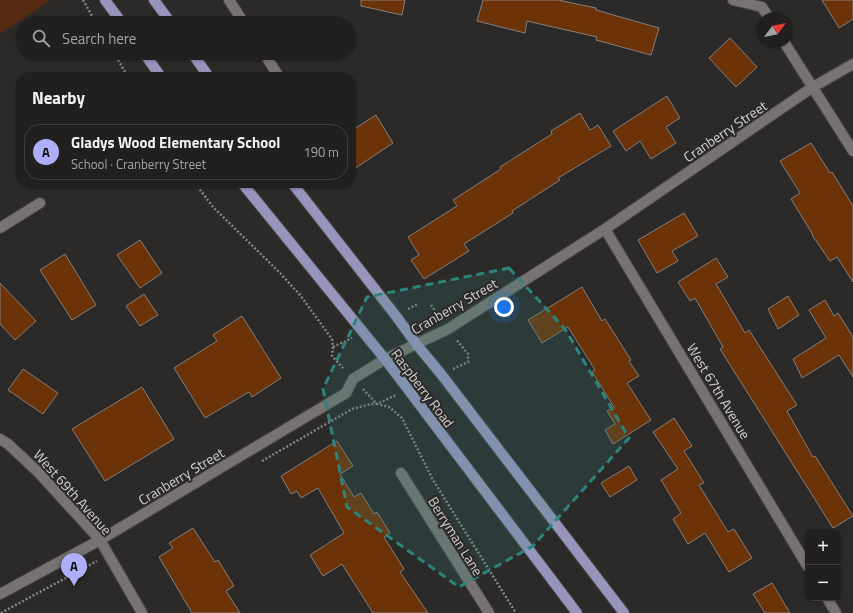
<!DOCTYPE html>
<meta charset="utf-8">
<style>
:root{--surface:#21201f;--page:#292828;--text:#f1f3f6;--muted:#a2a3a4;--line:#3e3e3d;--accent:#afaefa}
body{margin:0;font-family:"Titillium Web",sans-serif;background:var(--page);color:var(--text)}
.controls{position:absolute;right:12px;bottom:12px;display:grid;overflow:hidden;border-radius:8px;box-shadow:0 1px 3px #0004}
.controls button{width:36px;height:36px;display:grid;place-items:center;padding:0;border:0;border-bottom:1px solid var(--line);background:var(--surface);color:var(--text);font:20px sans-serif}
.compass{position:absolute;left:757px;top:12px;width:36px;height:36px;border-radius:50%;background:var(--surface);box-shadow:0 1px 3px #0004;rotate:58deg}
.you{position:absolute;left:504px;top:307px;width:14px;height:14px;margin:-10px;border:3px solid #fff;border-radius:50%;background:#1a73e8;box-shadow:0 0 0 6px #1a73e833}
.badge{display:grid;place-items:center;width:26px;height:26px;border-radius:50%;background:var(--accent);color:#111;font-size:13px;font-weight:700}
.pin{position:absolute;translate:-50% -33px;filter:drop-shadow(0 1px 2px #0008)}
.pin::after{content:'';position:absolute;top:21px;width:14px;height:12px;background:inherit;clip-path:polygon(0 0,100% 0,50% 100%)}
.list{margin:0;padding:0;list-style:none}
h2{display:flex;justify-content:space-between;align-items:center;height:52px;margin:0;padding:0 16px;font-size:17px}
h2 small{font-size:13px;font-weight:400;color:var(--muted)}
.list li{display:grid;grid-template-columns:26px 1fr auto;gap:12px;align-items:center;box-sizing:border-box;height:56px;margin:0 8px 8px;padding:0 8px;border:1px solid var(--line);border-radius:16px}
.list b{display:block;font-size:15px;white-space:nowrap}
.list p{margin:0;font-size:13px;white-space:nowrap;color:var(--muted)}
.list em{font-size:13px;font-style:normal;color:var(--muted)}
.icon{flex:none;width:22px;height:22px;fill:none;stroke:currentColor;stroke-width:2;stroke-linecap:round;stroke-linejoin:round}
.map{position:relative;flex:none;width:853px;height:613px;overflow:hidden}
.search{position:absolute;background:var(--surface);box-shadow:0 1px 3px #0004;left:16px;top:16px;width:340px;height:44px;display:flex;align-items:center;gap:10px;box-sizing:border-box;padding:0 14px;border-radius:22px;color:var(--muted);font-size:15px}
.panel{position:absolute;background:var(--surface);box-shadow:0 1px 3px #0004;left:16px;top:72px;width:340px;height:116px;border-radius:16px}
.map>svg:first-child{display:block}
.green{fill:#542b12}
.building{fill:#6d3308;stroke:#827f7d}
.lines{fill:none;stroke-linecap:round;stroke-linejoin:round}
.minor-casing{stroke:#4a4846;stroke-width:12}
.major-casing{stroke:#4a4846;stroke-width:12}
.path{stroke:#868584;stroke-width:2.5;stroke-dasharray:2 2;stroke-linecap:butt}
.minor{stroke:#777372;stroke-width:10}
.major{stroke:#9795bb;stroke-width:10}
.marked{fill:#2c847d;fill-opacity:0.2;stroke:#2c847d;stroke-width:3;stroke-dasharray:8 5;stroke-linejoin:round}
.labels{text-anchor:middle;dominant-baseline:central;stroke-width:4;stroke-linejoin:round;paint-order:stroke}
.street-label{font-size:14px;fill:#d2d1d0;stroke:#2c2a29}
</style>
<div class="map">
<svg width="853" height="613" viewBox="0 0 853 613">
<rect width="100%" height="100%" fill="#2c2a29"/>
<!-- green -->
<path class="green" d="M0 0H51L0 34Z"/>
<!-- building -->
<path class="building" d="M361 0H405L402 15 361 6Z
M483 0H558L596 8V10L659 28 651 55 596 40 597 37 527 21 525 33 477 21Z
M822 0H853V19L839 28Z
M730 38 757 67 736 87 709 58Z
M667 96 680 118 666 127 676 143 651 159 640 141 626 151 613 131Z
M580 113 590 130 598 125 611 146 558 178 560 180 512 211 513 213 464 244 469 251 424 279 411 260 419 255 408 237 457 206 453 200 501 169 500 167 552 134 551 131Z
M376 115 393 143 351 171V131Z
M811 143 830 173 832 172 853 206V282L837 257 830 261 812 235H813L791 199 800 193 780 161Z
M684 213 698 236 672 251 678 261 657 273 638 240Z
M140 240 162 273 140 288 117 255Z
M65 254 96 305 72 320 40 270Z
M716 258 728 277 716 284 745 333 749 330 797 405 787 411 813 457 815 456 853 516 833 528 720 349 723 347 695 298 690 301 678 282Z
M0 283 36 321 15 340 0 324Z
M582 287 602 321 605 319 631 360 629 361 639 376 627 383 651 420 613 444 605 430 615 424 607 411 614 407 592 372 595 370 568 327 542 343 528 320Z
M144 294 158 315 140 326 126 306Z
M788 296 799 315 778 329 768 309Z
M825 300 834 316 838 313 853 337V377L839 355 802 378 793 359 826 338 809 310Z
M242 316 281 378 252 397 249 392 205 418 174 368 217 341 213 335Z
M23 369 58 393 43 414 8 390Z
M142 387 174 439 105 481 72 429Z
M674 418 692 446 684 451 704 483 699 485 728 532 734 529 752 558 729 572 705 533 688 544 673 519 681 513 661 480 678 469 653 432Z
M337 441 353 466 340 474 354 497 361 493 374 514 377 512 390 533 384 537 404 569 400 572 428 613H373L342 564 323 576 310 555 344 533 318 488 301 498 297 491 291 494 281 476Z
M629 466 637 480 610 497 601 483Z
M193 528 215 562 218 560 234 586 226 591 240 613H192L159 557 173 548 169 543Z
M772 583 790 613H765L753 594Z"/>
<g class="lines">
<defs>
<path id="minor" d="M229 0 244 23
M733 0 762 7 769 18
M784 42 853 151
M264 53 279 77
M0 228 40 203
M605 229 808 567
M0 439 8 444 37 471 100 540 142 613
M401 473 489 613
M0 594 100 540 346 393 353 379 385 359 448 329 605 229 813 87 853 64
M827 598 836 613"/>
<path id="major" d="M105 0 122 23
M154 0 171 23
M144 53 161 77
M192 53 209 77
M242 183 385 359 577 613
M292 183 396 316 417 345 441 374 624 613"/>
</defs>
<!-- minor casing -->
<use href="#minor" class="minor-casing"/>
<!-- major casing -->
<use href="#major" class="major-casing"/>
<!-- path -->
<path class="path" d="M83 0 96 23
M114 53 128 77
M195 183 213 207 280 273 300 295 332 339 333 347 332 356 344 369
M431 305 440 318
M408 309 418 304
M333 347 352 338
M453 369 468 362V354L456 339
M363 389 377 404 389 407 402 418 433 480 516 613
M262 461 352 409 371 404H377L396 395
M1 613 97 561"/>
<!-- minor -->
<use href="#minor" class="minor"/>
<!-- major -->
<use href="#major" class="major"/>
</g>
<!-- marked area -->
<path class="marked" d="M509 268 565 329 629 438 533 546 459 587 347 507 323 389 367 297Z"/>
<g class="labels">
<!-- street labels -->
<g class="street-label">
<text transform="translate(725 131) rotate(-34)">Cranberry Street</text>
<text transform="translate(454 306) rotate(-30)">Cranberry Street</text>
<text transform="translate(423 388) rotate(53)">Raspberry Road</text>
<text transform="translate(719 391) rotate(59)">West 67th Avenue</text>
<text transform="translate(181 476) rotate(-31)">Cranberry Street</text>
<text transform="translate(73 492) rotate(48)">West 69th Avenue</text>
<text transform="translate(456 536) rotate(58)">Berryman Lane</text>
</g>
</g>
</svg>
<div class="controls">
<button>+</button>
<button>−</button>
</div>
<svg class="compass" viewBox="-18 -18 36 36"><path d="M0-13l5 13h-10z" fill="#e53935"/><path d="M0 13l5-13h-10z" fill="#a2a3a4"/></svg>
<div class="you"></div>
<div class="pin badge" style="left:74px;top:586px">A</div>
<div class="search"><svg class="icon" aria-label="search" viewBox="0 0 24 24"><circle cx="10" cy="10" r="6"/><path d="M15 15l6 6"/></svg>Search here</div>
<section class="panel">
<h2>Nearby<small></small></h2>
<ul class="list">
<li><span class="badge">A</span><div><b>Gladys Wood Elementary School</b><p>School · Cranberry Street</p></div><em>190 m</em></li>
</ul>
</section>
</div>
